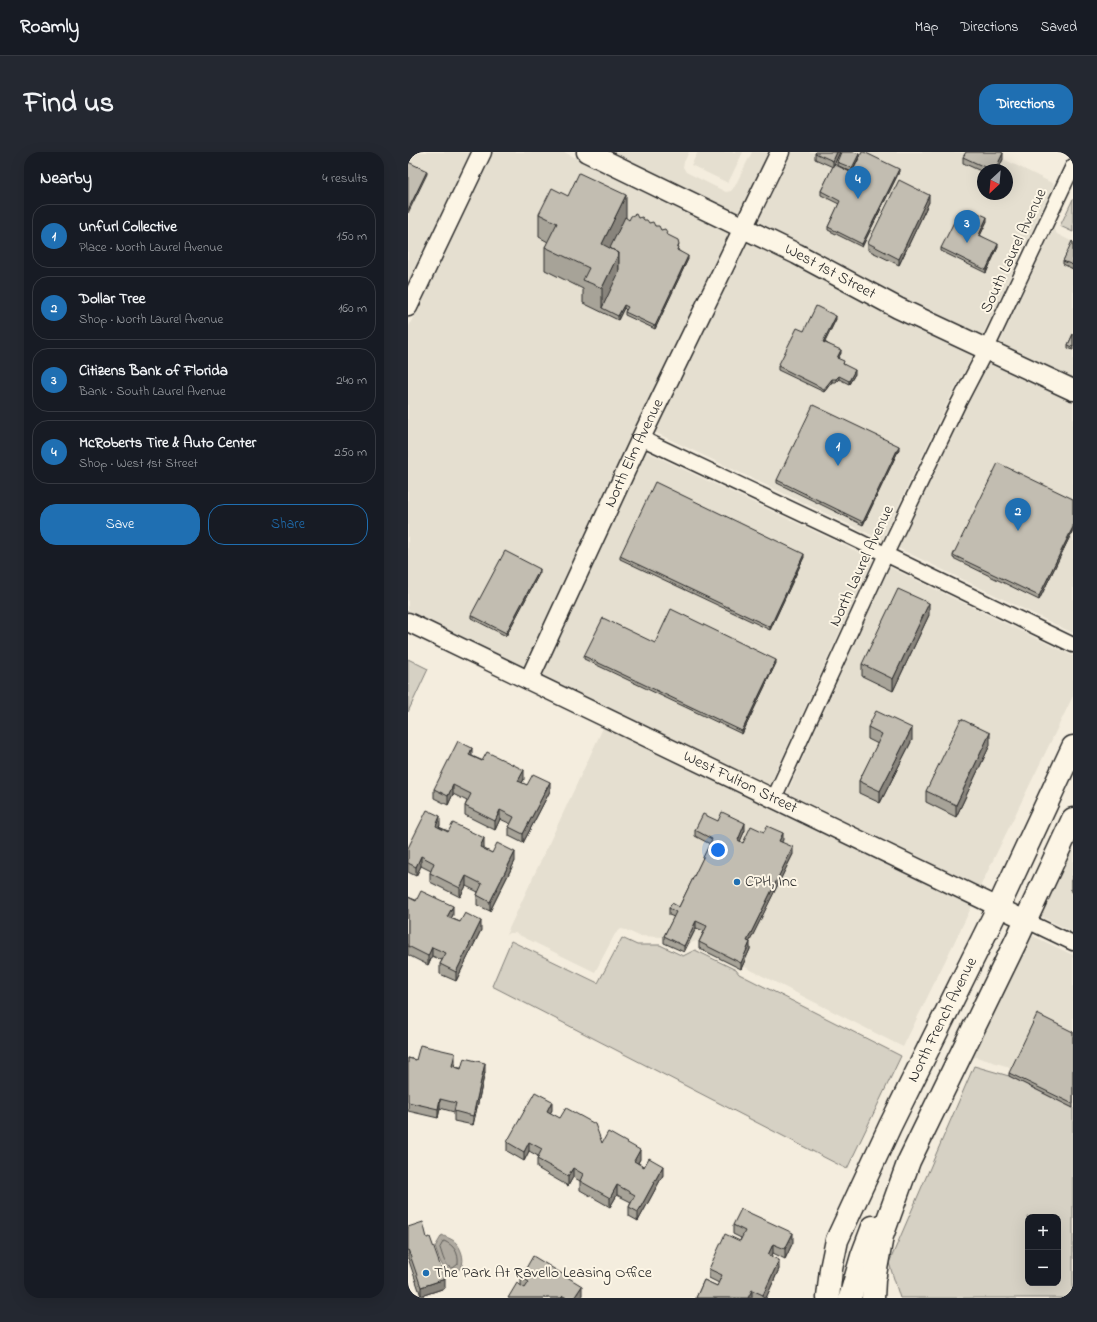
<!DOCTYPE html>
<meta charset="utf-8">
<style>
:root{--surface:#171b24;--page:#242831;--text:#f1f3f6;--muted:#9ea1a6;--line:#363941;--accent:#1f6fb2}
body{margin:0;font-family:"Indie Flower",sans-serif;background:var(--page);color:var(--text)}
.controls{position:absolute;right:12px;bottom:12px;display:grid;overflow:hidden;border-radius:8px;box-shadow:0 4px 16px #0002}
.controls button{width:36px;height:36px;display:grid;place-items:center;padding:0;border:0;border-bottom:1px solid var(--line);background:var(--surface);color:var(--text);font:20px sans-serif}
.compass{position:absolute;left:569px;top:12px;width:36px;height:36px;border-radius:50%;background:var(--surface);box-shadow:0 4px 16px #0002;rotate:206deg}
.you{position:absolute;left:310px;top:698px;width:14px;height:14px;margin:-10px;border:3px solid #fff;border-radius:50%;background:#1a73e8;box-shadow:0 0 0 6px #1a73e833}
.badge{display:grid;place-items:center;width:26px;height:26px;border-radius:50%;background:var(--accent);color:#fff;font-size:13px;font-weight:700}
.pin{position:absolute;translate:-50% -33px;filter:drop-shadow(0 1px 2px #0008)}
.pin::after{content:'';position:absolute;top:21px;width:14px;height:12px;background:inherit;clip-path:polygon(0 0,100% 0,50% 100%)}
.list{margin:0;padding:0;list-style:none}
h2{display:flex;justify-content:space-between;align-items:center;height:52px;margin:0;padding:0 16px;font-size:17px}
h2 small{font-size:13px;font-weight:400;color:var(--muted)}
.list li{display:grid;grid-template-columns:26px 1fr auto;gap:12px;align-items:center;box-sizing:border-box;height:64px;margin:0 8px 8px;padding:0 8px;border:1px solid var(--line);border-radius:16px}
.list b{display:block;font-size:15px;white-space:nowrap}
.list p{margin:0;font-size:13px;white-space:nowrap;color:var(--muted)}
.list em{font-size:13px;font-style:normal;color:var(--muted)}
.actions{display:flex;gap:8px;padding:12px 16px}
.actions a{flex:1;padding:9px 0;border:1px solid var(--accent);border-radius:16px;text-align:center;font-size:14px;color:var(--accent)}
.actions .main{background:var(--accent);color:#fff}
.map{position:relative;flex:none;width:665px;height:1146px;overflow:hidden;border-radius:16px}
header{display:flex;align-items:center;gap:24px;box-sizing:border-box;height:56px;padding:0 20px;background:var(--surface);border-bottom:1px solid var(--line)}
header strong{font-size:19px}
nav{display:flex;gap:22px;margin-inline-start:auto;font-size:14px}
.intro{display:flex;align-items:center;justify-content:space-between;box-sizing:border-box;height:96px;padding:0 24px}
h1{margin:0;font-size:28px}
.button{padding:10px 18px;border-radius:16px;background:var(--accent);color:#fff;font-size:14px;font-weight:700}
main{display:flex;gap:24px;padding:0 24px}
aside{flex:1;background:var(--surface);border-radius:16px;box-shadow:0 4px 16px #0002}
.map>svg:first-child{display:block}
.built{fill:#e5dfd0;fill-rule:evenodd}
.green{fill:#d6d1c4;stroke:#807e78;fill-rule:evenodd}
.water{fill:#afaaa0;stroke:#7a7771}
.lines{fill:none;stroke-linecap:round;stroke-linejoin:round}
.shore{stroke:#605e5a;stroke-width:1}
.minor-casing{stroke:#2b2b2b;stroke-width:17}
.tertiary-casing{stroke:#2b2b2b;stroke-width:21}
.secondary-casing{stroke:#2b2b2b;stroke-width:23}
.primary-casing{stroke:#2b2b2b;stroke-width:25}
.minor{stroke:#fcf5e5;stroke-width:14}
.tertiary{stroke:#fcf5e5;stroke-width:18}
.secondary{stroke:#fcf5e5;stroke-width:20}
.primary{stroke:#fcf5e5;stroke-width:22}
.wall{fill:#a7a398;stroke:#2b2b2b}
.shaded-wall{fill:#88847c;stroke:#2b2b2b}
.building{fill:#c2bdb1;stroke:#2b2b2b}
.poi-dot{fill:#1f6fb2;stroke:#fcf5e5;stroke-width:1.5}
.labels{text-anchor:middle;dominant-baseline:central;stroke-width:4;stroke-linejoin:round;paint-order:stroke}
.street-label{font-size:16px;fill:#2b2b2b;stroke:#fcf5e5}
.poi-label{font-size:16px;fill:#2b2b2b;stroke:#fcf5e5;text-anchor:start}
</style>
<header>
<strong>Roamly</strong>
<nav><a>Map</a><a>Directions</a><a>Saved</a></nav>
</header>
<div class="intro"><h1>Find us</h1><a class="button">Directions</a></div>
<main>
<aside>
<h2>Nearby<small>4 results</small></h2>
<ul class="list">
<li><span class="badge">1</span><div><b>Unfurl Collective</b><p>Place · North Laurel Avenue</p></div><em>150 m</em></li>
<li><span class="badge">2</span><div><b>Dollar Tree</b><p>Shop · North Laurel Avenue</p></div><em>160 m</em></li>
<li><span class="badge">3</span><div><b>Citizens Bank of Florida</b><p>Bank · South Laurel Avenue</p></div><em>240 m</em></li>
<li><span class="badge">4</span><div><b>McRoberts Tire &amp; Auto Center</b><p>Shop · West 1st Street</p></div><em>250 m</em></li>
</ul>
<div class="actions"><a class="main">Save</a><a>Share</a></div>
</aside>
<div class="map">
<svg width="665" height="1146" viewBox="0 0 665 1146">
<rect width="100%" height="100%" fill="#f4edde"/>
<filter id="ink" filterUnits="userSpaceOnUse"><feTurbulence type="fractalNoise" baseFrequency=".025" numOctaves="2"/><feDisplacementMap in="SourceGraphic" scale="8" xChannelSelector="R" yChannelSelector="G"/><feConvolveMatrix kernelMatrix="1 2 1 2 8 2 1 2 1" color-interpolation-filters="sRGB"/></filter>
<g filter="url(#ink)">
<!-- built -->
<path class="built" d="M0 0H64L0 133Z
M84 0H156L323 82 220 292 117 515 0 458V176Z
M203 0H281L276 10 275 15 278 20 318 40 323 39 327 34 344 0H362L332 63Z
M290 0H335L320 31 283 13Z
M383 0H581L646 32 574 184 495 147 394 93 349 72ZM575 18H599V42H575Z
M645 77 649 82 665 90V227L591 192Z
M340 90 385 112 494 169 565 203 541 248 474 388 246 280Z
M581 211 665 250V481L490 396 558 256Z
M237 299 465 407 362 633 134 523Z
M481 415 665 504V544L572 735 379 641Z
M189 572 564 754 495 895 337 815 332 810 288 789 275 794 255 785 231 784 218 778 213 777 207 782 187 820 107 781H101L98 783 195 576Z
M665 695V780L632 764Z
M623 783 665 803V946L605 916 568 905 564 906Z"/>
<!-- green -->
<path class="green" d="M665 47V80L652 74Z
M0 507 20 517 0 560Z
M214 786 229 793H252L275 804 287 798 328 818 331 822 493 904 439 1017 84 834 103 789 190 831Z
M566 914 601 924 665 956V1146H492L481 1111ZM620 1065H650V1131H620Z"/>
<!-- water -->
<path class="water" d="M34 1083C37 1085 42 1086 46 1089 52 1093 58 1108 53 1115 52 1118 48 1119 45 1120 33 1119 31 1105 27 1095Z"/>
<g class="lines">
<!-- shore -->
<path class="shore" d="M36 1089C46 1093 51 1101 50 1112L45 1116C36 1114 35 1104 32 1096Z"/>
<defs>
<path id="minor" d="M233 286 440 384 665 493
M366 646 478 402 550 252 578 198 665 14
M617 768 665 791"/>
<g id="tertiary">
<path d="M0 155 74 0"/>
<path id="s1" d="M0 470 617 768"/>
<path id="s2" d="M121 528 233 286 372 0"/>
</g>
<g id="secondary">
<path id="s3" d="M179 0 389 102 490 156 665 238"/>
</g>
<g id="primary">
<path id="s4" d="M420 1146 423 1117 429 1088 482 974 590 756 665 595"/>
<path d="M442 1146 454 1104 465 1075"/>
<path d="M465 1146 466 1128 474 1084 501 1009 609 787 665 667"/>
</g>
</defs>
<!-- minor casing -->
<use href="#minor" class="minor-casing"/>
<!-- tertiary casing -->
<use href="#tertiary" class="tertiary-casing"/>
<!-- secondary casing -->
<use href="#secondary" class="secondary-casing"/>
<!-- primary casing -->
<use href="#primary" class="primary-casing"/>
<!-- minor -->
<use href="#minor" class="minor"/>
<!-- tertiary -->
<use href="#tertiary" class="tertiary"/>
<!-- secondary -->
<use href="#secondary" class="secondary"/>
<!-- primary -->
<use href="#primary" class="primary"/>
</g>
<!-- wall -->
<path class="wall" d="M432 0 426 13 444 21 491 20 454 95 420 78V75L431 52 413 43V39L425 15 407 7V1Z
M451 5 444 20 429 13V10Z
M555 5 595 7 590 18H575V20L555 11Z
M160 44 221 68 230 66 247 74 253 78 259 83 271 95 270 98 280 107 247 177 217 163V160L218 158 216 156 210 168 175 151V137L137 118V95L140 90 131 85V62Z
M521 50 491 113 460 98V91Z
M579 69 572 83 590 95 578 121 533 99V96L553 73Z
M665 90V117L655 112V109Z
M428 167 417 190 433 201 430 206 436 212V213L447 222 441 232 431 227 428 230H424L416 240 370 218V214L396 179Z
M665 182V198L660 196V193Z
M491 297 455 373 369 331V328Z
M665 347V378L631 448 545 406V403Z
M212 404 396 405 362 478 212 407Z
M132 420 98 484 63 466V463Z
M521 463 485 539 454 524V512Z
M247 491 368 511 334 582 176 507V504Z
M460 575 504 588 472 651 451 641V629L470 592 460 587Z
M582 593 548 665 518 650V639Z
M64 604 116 627 114 631 119 633 142 639 115 691 101 684V675L103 672 92 667 87 678 57 663V654L59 649 45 642 40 653 26 646V637Z
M310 669 337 678 332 689 335 691 356 680 375 688 373 690 385 702 341 790 342 797 333 817 291 796V790L296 779 288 776 276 800 256 791V784L266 765 261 763V756L271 755 302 692 287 684V678Z
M32 673 31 675 76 695V697L84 701 107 709 82 759 69 753V743L70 740 58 734 52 745 22 730V721L23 719 13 714 8 724 0 720V696Z
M665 724V741L663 740V729Z
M0 745 45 763 43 766 52 770 73 778 48 829 32 822V812L34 808 24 804 20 813 0 803Z
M665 880V956L601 924V921Z
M0 906 8 908 47 911 46 915 77 920 65 973 46 969V960L32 956 30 966 0 959Z
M144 958 142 961 194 991 232 1007 230 1011 255 1023 230 1069 221 1064V1055L223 1050 209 1043 202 1055 172 1038V1029L165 1025 160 1034 129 1016V1007L130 1004 121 999 116 1009 99 999V990Z
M325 1073 385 1090 377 1107 365 1101 363 1104 371 1117 358 1146H288L296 1128 309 1134 311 1131 301 1126V1117L332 1089 333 1086 325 1082Z
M0 1075 37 1136 13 1144 0 1106Z
M113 1125 174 1143 172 1146H100L113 1133Z"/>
<!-- shaded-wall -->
<path class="shaded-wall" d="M429 0H432L425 15V9Z
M595 1V7L590 18H587Z
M451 2V5L444 20V16Z
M491 17V20L454 95V92Z
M19 19V22L0 61V58Z
M218 43V66L195 113 194 92Z
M521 43V50L491 113V107Z
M579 65V69L571 86V83Z
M590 92V95L578 121V118Z
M211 101V124L194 156V136Z
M280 104V107L247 177V174Z
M216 153V156L210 168V164Z
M428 164V167L415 193V190Z
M433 198V201L429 209V206Z
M447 218V222L441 232V229Z
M431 224V227L428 230V227Z
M424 227V230L416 240V237Z
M491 294V297L455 373V370Z
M665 375V378L631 448V444Z
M396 402V405L362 478V475Z
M132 417V420L98 484V481Z
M521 451V463L485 539V527Z
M368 508V511L334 582V579Z
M504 576V588L472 651V639Z
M582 581V593L548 665V653Z
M64 596V605L61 603Z
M116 618V627L110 638V629Z
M142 630V639L115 691V682Z
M45 633V642L40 653V644Z
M92 658V667L87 678V669Z
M32 664V673L28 683V674Z
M337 671V678L330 694V688Z
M375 681V688L371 695V689Z
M76 686V695L72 704V695Z
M385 695V702L339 795V789Z
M107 700V709L82 759V750Z
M13 704V714L8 724V715Z
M58 724V734L52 745V736Z
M45 754V763L39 774V765Z
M73 769V778L48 829V820Z
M288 769V776L276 800V794Z
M342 790V797L333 817V811Z
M24 795V804L20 813V804Z
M47 901V911L44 924V914Z
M77 911V920L65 973V964Z
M32 947V956L30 966V957Z
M144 949V958L139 968V959Z
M121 990V999L116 1009V1000Z
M232 998V1007L226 1018V1009Z
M255 1014V1023L230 1069V1060Z
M165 1016V1025L160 1034V1024Z
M209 1033V1043L202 1055V1046Z
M385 1081V1090L377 1107V1097Z
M365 1092V1101L360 1112V1103Z
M371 1108V1117L358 1146H355V1143Z
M37 1127V1136L13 1144V1135Z
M174 1134V1143L172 1146H166Z
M344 1138V1146H340Z"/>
<!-- building -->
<path class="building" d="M408 0H429L425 9 407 1Z
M433 0H446L451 2 444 16 429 10Z
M454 0H456L491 17 454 92 420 75 432 49 413 39 426 12 444 21Z
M558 0H593L595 1 587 18H583L555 5Z
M0 10 19 19 0 58Z
M171 21 218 43 194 92 211 101 194 136 175 128 181 116 137 95 149 71 131 62 144 36 160 44Z
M491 28 521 43 491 107 460 91Z
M561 57 579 65 571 83 590 92 578 118 533 96 546 70 553 73Z
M228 62 230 66 234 65 236 68H239L241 71 245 70 247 74H251L253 78 257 77 259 80 258 82 270 88 271 92 269 98 280 104 247 174 217 160 220 155 216 153 210 164 194 156 211 120V101L202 96 217 65 221 68 223 64Z
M664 89 665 90V113L655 109Z
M408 154 428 164 415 190 433 198 429 206 436 209 435 212 447 218 441 229 431 224 428 227H424L416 237 370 214 389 176 396 179Z
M665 182V195L660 193Z
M405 253 491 294 455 370 369 328Z
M590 311 665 347V375L631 444 545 403Z
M247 330 396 402 362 475 212 404Z
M97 399 132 417 98 481 63 463Z
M490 437 521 451 485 527 454 512Z
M263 457 368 508 334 579 176 504 195 466 247 491Z
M468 559 504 576 472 639 451 629 474 582 460 575Z
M553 567 582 581 548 653 518 639Z
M50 589 64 596 61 603 74 609 79 600 116 618 110 629 119 633 125 622 142 630 115 682 101 675 106 665 92 658 87 669 57 654 63 642 45 633 40 644 26 637Z
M19 658 32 664 28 674 40 680 45 671 76 686 72 695 84 701 89 691 107 700 82 750 69 743 74 732 58 724 52 736 22 721 26 711 13 704 8 715 0 711V696Z
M314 660 337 671 330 688 335 691 343 674 356 680 359 674 375 681 371 689 385 695 339 789 342 790 333 811 291 790 299 774 288 769 276 794 256 784 268 760 261 756 264 751 271 755 304 687 287 678 295 662 310 669Z
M665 724V730L663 729Z
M13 739 45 754 39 765 52 770 57 761 73 769 48 820 32 812 38 801 24 795 20 804 0 794V745L8 749Z
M629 862 665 880V952L601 921Z
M12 893 47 901 44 914 53 917 56 906 77 911 65 964 46 959 48 951 32 947 30 957 0 950V906L8 908Z
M127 940 144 949 139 959 152 966 158 956 187 972 194 991 200 980 232 998 226 1009 236 1015 241 1006 255 1014 230 1060 221 1055 227 1043 209 1033 202 1046 172 1029 175 1022 165 1016 160 1024 129 1007 134 997 121 990 116 1000 99 990Z
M333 1057 385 1081 377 1097 365 1092 360 1103 371 1108 355 1143 344 1138 340 1146H288L296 1128 309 1134 314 1123 301 1117 317 1082 332 1089 337 1079 325 1073Z
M15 1070 19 1086 22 1085 37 1127 13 1135 0 1097V1075Z
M125 1104 174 1134 166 1146H159L155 1144 153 1146H100L109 1131 117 1136 121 1130 113 1125Z"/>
</g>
<!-- markers -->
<g class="poi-dot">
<circle cx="329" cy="730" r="4"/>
<circle cx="18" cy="1121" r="4"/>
</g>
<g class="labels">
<!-- street labels -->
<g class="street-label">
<text transform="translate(606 99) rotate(-65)">South Laurel Avenue</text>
<text stroke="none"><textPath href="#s3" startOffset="271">West 1st Street</textPath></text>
<text stroke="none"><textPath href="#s2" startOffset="250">North Elm Avenue</textPath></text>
<text transform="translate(454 414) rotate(-65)">North Laurel Avenue</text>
<text stroke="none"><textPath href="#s1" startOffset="369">West Fulton Street</textPath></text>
<text stroke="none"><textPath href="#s4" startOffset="303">North French Avenue</textPath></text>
</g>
<!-- poi labels -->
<g class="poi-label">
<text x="337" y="730">CPH, Inc</text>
<text x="26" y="1121">The Park At Ravello Leasing Office</text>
</g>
</g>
</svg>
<div class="controls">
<button>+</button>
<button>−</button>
</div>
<svg class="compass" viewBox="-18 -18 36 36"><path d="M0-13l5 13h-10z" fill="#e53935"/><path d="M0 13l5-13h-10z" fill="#9ea1a6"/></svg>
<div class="you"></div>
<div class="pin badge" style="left:430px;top:314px">1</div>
<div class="pin badge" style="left:610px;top:379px">2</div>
<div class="pin badge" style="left:559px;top:91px">3</div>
<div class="pin badge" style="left:450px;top:47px">4</div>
</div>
</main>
